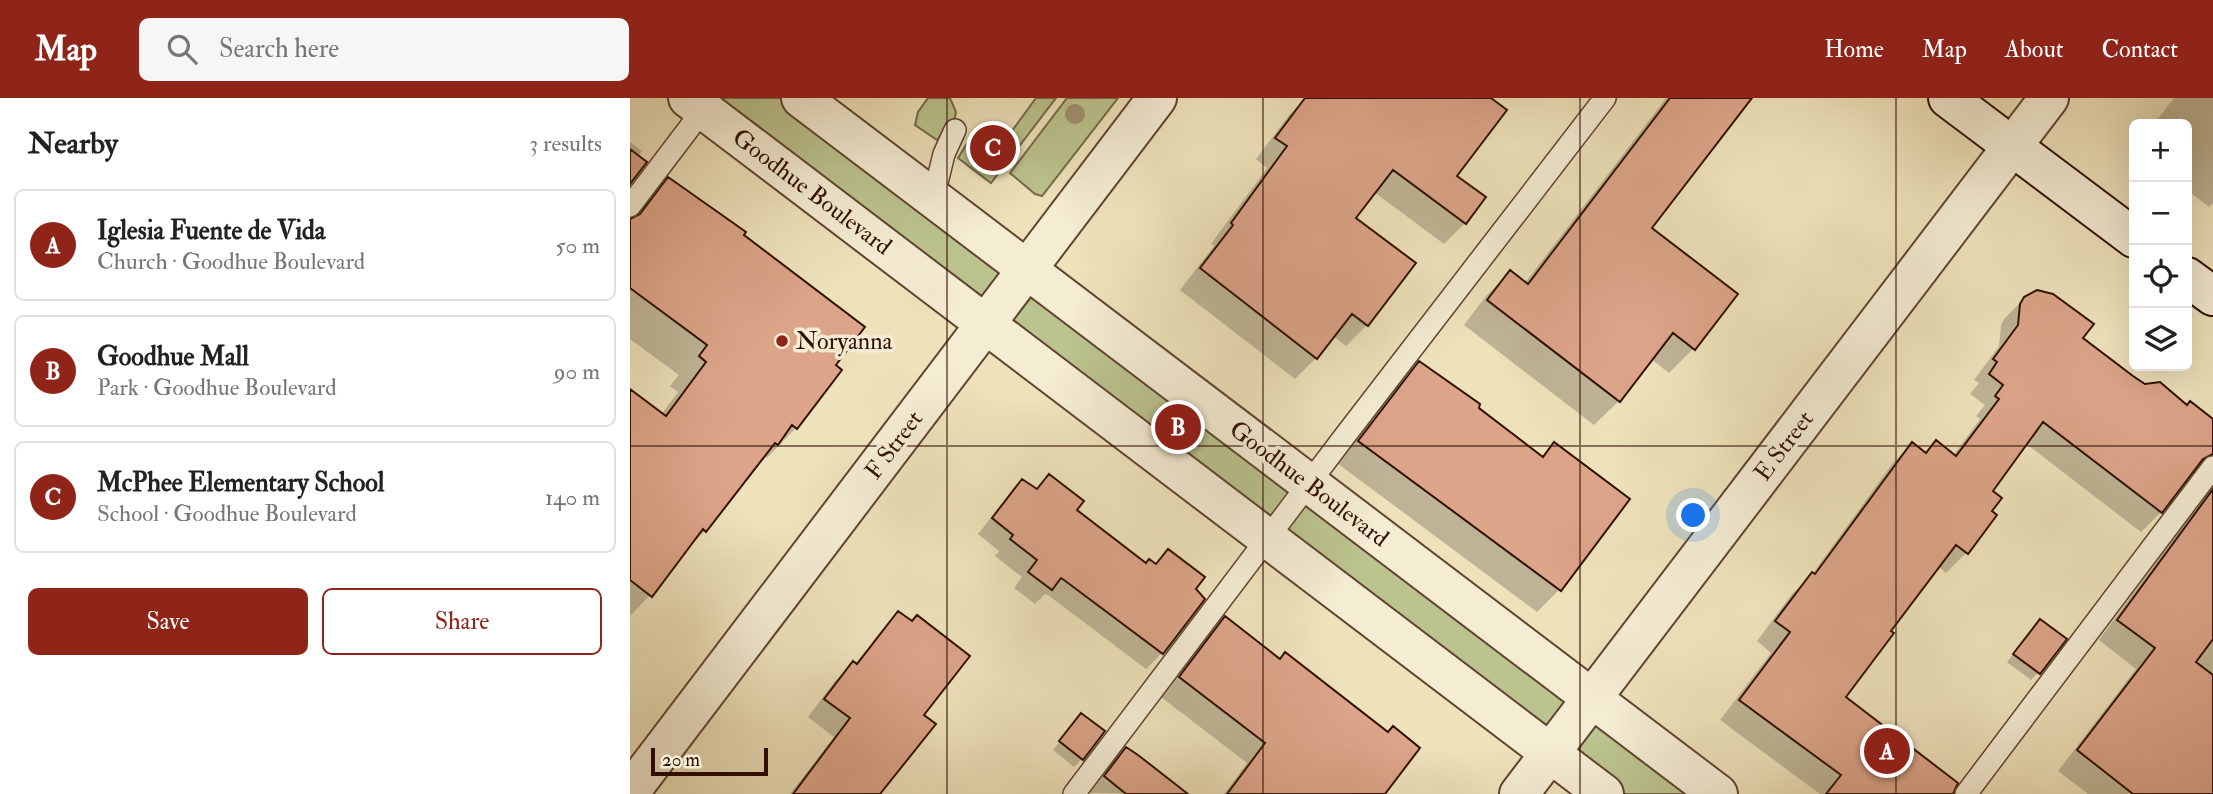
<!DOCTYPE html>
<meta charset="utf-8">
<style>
:root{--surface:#fff;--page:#f6f6f6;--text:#222;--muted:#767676;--line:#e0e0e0;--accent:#8f2418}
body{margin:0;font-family:"IM FELL Double Pica",serif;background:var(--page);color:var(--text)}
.controls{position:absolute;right:21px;top:21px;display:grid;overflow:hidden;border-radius:10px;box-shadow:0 7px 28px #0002}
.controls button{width:63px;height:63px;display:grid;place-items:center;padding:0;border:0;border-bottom:2px solid var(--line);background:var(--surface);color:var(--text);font:35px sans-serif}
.scale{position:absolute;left:21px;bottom:18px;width:117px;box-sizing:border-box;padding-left:7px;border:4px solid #311003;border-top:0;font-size:19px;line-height:24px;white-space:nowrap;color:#311003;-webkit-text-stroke:5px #f4ecd3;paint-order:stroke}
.you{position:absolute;left:1064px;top:418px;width:24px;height:24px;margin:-18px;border:5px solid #fff;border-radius:50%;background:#1a73e8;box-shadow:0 0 0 10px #1a73e833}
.badge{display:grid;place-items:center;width:46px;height:46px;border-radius:50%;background:var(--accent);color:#fff;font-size:23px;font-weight:700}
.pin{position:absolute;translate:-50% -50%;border:4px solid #fff;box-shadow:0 2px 7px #0006}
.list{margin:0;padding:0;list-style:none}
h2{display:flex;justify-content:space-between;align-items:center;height:91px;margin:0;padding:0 28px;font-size:30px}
h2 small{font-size:23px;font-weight:400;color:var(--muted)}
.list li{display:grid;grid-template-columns:46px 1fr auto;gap:21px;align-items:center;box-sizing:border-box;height:112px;margin:0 14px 14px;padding:0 14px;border:2px solid var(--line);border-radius:10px}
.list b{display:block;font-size:26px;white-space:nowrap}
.list p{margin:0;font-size:23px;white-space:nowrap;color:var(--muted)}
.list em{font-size:23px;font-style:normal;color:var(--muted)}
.actions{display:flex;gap:14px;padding:21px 28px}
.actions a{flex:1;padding:16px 0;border:2px solid var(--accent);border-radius:10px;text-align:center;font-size:24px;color:var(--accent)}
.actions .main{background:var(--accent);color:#fff}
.icon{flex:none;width:38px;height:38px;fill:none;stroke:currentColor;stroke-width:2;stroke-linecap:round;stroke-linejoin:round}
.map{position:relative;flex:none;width:1583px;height:696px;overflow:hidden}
header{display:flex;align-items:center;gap:42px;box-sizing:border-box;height:98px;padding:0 35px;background:var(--accent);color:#fff}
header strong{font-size:33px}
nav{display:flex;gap:38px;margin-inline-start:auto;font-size:24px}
.search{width:490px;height:63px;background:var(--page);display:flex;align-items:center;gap:18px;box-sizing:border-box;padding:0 24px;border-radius:10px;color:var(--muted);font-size:26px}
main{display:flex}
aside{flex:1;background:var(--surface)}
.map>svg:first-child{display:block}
.green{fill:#bbc38e;stroke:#766a48;stroke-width:2}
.shadow{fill:#0003}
.building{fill:#dca489;stroke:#311003;stroke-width:2}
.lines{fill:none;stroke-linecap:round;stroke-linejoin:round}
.lane-casing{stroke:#604431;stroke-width:24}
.street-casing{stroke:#604431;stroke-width:42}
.secondary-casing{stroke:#311003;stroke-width:42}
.lane{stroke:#f4ecd3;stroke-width:21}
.street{stroke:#f4ecd3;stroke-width:38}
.secondary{stroke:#f4ecd3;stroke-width:38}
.tree{fill:#a09171}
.grid{fill:none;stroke:#311003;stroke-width:2;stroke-opacity:0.55}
.poi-dot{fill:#8f2418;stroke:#f4ecd3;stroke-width:2.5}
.labels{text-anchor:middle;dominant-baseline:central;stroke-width:7;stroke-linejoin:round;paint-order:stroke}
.street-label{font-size:24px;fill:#311003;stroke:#f4ecd3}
.poi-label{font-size:24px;fill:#311003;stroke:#f4ecd3;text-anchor:start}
</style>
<header>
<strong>Map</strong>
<div class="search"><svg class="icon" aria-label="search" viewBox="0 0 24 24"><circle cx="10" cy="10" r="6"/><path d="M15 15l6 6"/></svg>Search here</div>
<nav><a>Home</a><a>Map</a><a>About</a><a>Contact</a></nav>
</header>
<main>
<aside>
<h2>Nearby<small>3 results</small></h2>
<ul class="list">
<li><span class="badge">A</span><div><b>Iglesia Fuente de Vida</b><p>Church · Goodhue Boulevard</p></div><em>50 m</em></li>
<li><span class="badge">B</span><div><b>Goodhue Mall</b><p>Park · Goodhue Boulevard</p></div><em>90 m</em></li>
<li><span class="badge">C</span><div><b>McPhee Elementary School</b><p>School · Goodhue Boulevard</p></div><em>140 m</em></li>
</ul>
<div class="actions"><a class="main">Save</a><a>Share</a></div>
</aside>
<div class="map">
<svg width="1583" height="696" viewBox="0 0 1583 696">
<rect width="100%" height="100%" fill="#eee2bb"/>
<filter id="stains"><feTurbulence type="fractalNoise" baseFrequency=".00286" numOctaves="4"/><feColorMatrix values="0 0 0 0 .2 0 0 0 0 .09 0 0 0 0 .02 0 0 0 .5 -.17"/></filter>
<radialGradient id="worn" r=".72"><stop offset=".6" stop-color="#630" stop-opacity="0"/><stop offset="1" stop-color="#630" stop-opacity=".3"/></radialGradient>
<!-- green -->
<path class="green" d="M58 0H171L1088 696H974Z
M298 0H320L326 14 325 19 307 42 285 27 288 14Z
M406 0H426L361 85 328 60 344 34 379 37Z
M437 0H488L412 98 405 96 380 75Z"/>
<!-- shadow -->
<path class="shadow" d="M676 0H858L825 78 835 125 814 146 744 94 724 120 737 227 716 248 703 238 686 260 665 281 550 192 584 148 581 146 637 70 626 61 660 16Z
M1036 0H1120L1020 131 1105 196 1063 251 1039 275 1021 261 989 303 964 327 834 227 856 198 880 174 895 185Z
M1544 0H1583V105L1579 109 1557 92V26H1524Z
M0 44 12 53 8 59 0 85Z
M39 81 111 138 204 268 210 272 166 330 137 360 134 358 75 433 52 456 20 497 0 518V293L31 317 48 294 40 288 49 277 0 241V123Z
M1395 200 1451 241 1583 354V693L1581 696H1458L1428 673 1506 571 1469 542 1574 399 1576 385 1565 375 1558 378 1531 414 1511 434 1395 345 1361 393 1360 413 1365 417 1336 455 1316 475 1308 468 1213 599 1321 696H1190L1090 622 1141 555 1127 543 1162 496 1181 478 1262 366 1282 346 1295 356 1306 345 1323 358 1350 321 1346 318 1355 307 1340 296 1349 285 1344 282 1369 248 1371 227 1374 221Z
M789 266 911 359 924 346 998 402 929 492 907 514 707 365 767 288Z
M419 378 444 412 515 467H524L538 453 564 491 532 555 516 571 418 497 415 496 405 506 384 490 392 479 365 458 369 453 348 436 377 399 393 383 405 392Z
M269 515 292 617 303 626 250 696H160L204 639 178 619 205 583 223 565 225 566 251 533Z
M595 521 753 696H594L617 665 531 599 576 539Z
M1410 523 1409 574 1401 582 1377 564Z
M451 617 452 661 444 669 423 652Z
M496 651 535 696 459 695 481 667Z"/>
<!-- building -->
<path class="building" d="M675 0H861L877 12 827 78 856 99 836 126 763 72 726 120 786 165 738 228 722 216 687 261 570 170 603 127 601 125 657 48 645 40Z
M1040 0H1122L1022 130 1108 196 1065 252 1043 235 990 304 857 202 880 172 898 186Z
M0 51 17 64 0 86Z
M38 79 116 134 114 137 235 229 206 267 212 272 167 331 162 327 148 347 145 345 76 434 73 431 22 499 0 482V291L36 318 76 264 69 258 77 247 0 190V121L10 116Z
M1407 192 1423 196 1464 226 1453 240 1503 278 1515 286 1530 284 1557 307 1560 303 1583 321V356L1573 361 1532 415 1413 324 1363 393 1372 400 1362 413 1367 417 1338 456 1326 447 1261 533 1264 535 1216 599 1328 685 1323 696H1196L1211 677 1109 602 1160 534 1145 523 1182 474 1185 476 1282 344 1296 355 1306 342 1326 358 1369 301 1365 298 1373 287 1359 276 1367 264 1363 261 1388 227 1390 206 1394 199Z
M789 263 850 306 849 310 913 359 924 344 1000 401 931 493 728 343Z
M419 376 454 403 447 412 516 465 519 461 526 466 538 451 575 479 566 491 575 501 533 556 434 482 431 480 422 492 398 474 407 462 380 441 383 437 362 420 392 381 407 391Z
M1583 391V541L1566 564 1583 577V696H1503L1447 652 1525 550 1487 522Z
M268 513 282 523 287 517 340 558 294 617 306 626 250 696H163L220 620 194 601 223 563 227 566Z
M595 518 650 561 655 554 758 634 763 628 790 650 755 696H597L635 645 549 579Z
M1410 521 1437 541 1410 576 1383 556Z
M451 615 475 633 453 662 429 643Z
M496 649 508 657 558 696H496L474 678Z"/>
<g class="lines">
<defs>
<path id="lane" d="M303 101 314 56 325 32
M0 108 79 4
M444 696 714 339 975 0
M1336 696 1583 369"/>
<path id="street" d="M58 0 974 696
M171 0 1088 696
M0 694 527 0
M889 696 1419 0"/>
<path id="secondary" d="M1318 0 1504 140
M1557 179 1583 198"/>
</defs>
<!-- lane casing -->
<use href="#lane" class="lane-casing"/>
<!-- street casing -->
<use href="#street" class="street-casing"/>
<!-- secondary casing -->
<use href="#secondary" class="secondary-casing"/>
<!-- lane -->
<use href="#lane" class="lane"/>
<!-- street -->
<use href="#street" class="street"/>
<!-- secondary -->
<use href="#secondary" class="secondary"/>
</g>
<!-- trees -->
<circle class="tree" cx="445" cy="16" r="10"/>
<!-- grid -->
<path class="grid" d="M317 0V696M633 0V696M950 0V696M1266 0V696M0 348H1583"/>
<!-- markers -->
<circle class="poi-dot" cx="152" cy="243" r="7"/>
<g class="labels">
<!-- street labels -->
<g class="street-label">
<text transform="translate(182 94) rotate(37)">Goodhue Boulevard</text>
<text transform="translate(264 347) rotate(-53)">F Street</text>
<text transform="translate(1154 348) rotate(-53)">E Street</text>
<text transform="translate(679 386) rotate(37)">Goodhue Boulevard</text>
</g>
<!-- poi labels -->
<g class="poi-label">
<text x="166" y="243">Noryanna</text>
</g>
</g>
<rect width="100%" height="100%" filter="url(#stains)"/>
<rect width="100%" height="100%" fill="url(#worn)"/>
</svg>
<div class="controls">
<button>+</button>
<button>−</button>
<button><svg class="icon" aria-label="locate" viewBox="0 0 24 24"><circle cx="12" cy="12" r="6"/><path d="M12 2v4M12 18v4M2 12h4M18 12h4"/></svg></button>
<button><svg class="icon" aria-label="layers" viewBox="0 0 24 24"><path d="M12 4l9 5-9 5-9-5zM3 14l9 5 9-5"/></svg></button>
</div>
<div class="scale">20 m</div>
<div class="you"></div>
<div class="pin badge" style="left:1257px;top:653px">A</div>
<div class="pin badge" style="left:548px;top:329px">B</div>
<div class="pin badge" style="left:363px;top:50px">C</div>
</div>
</main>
